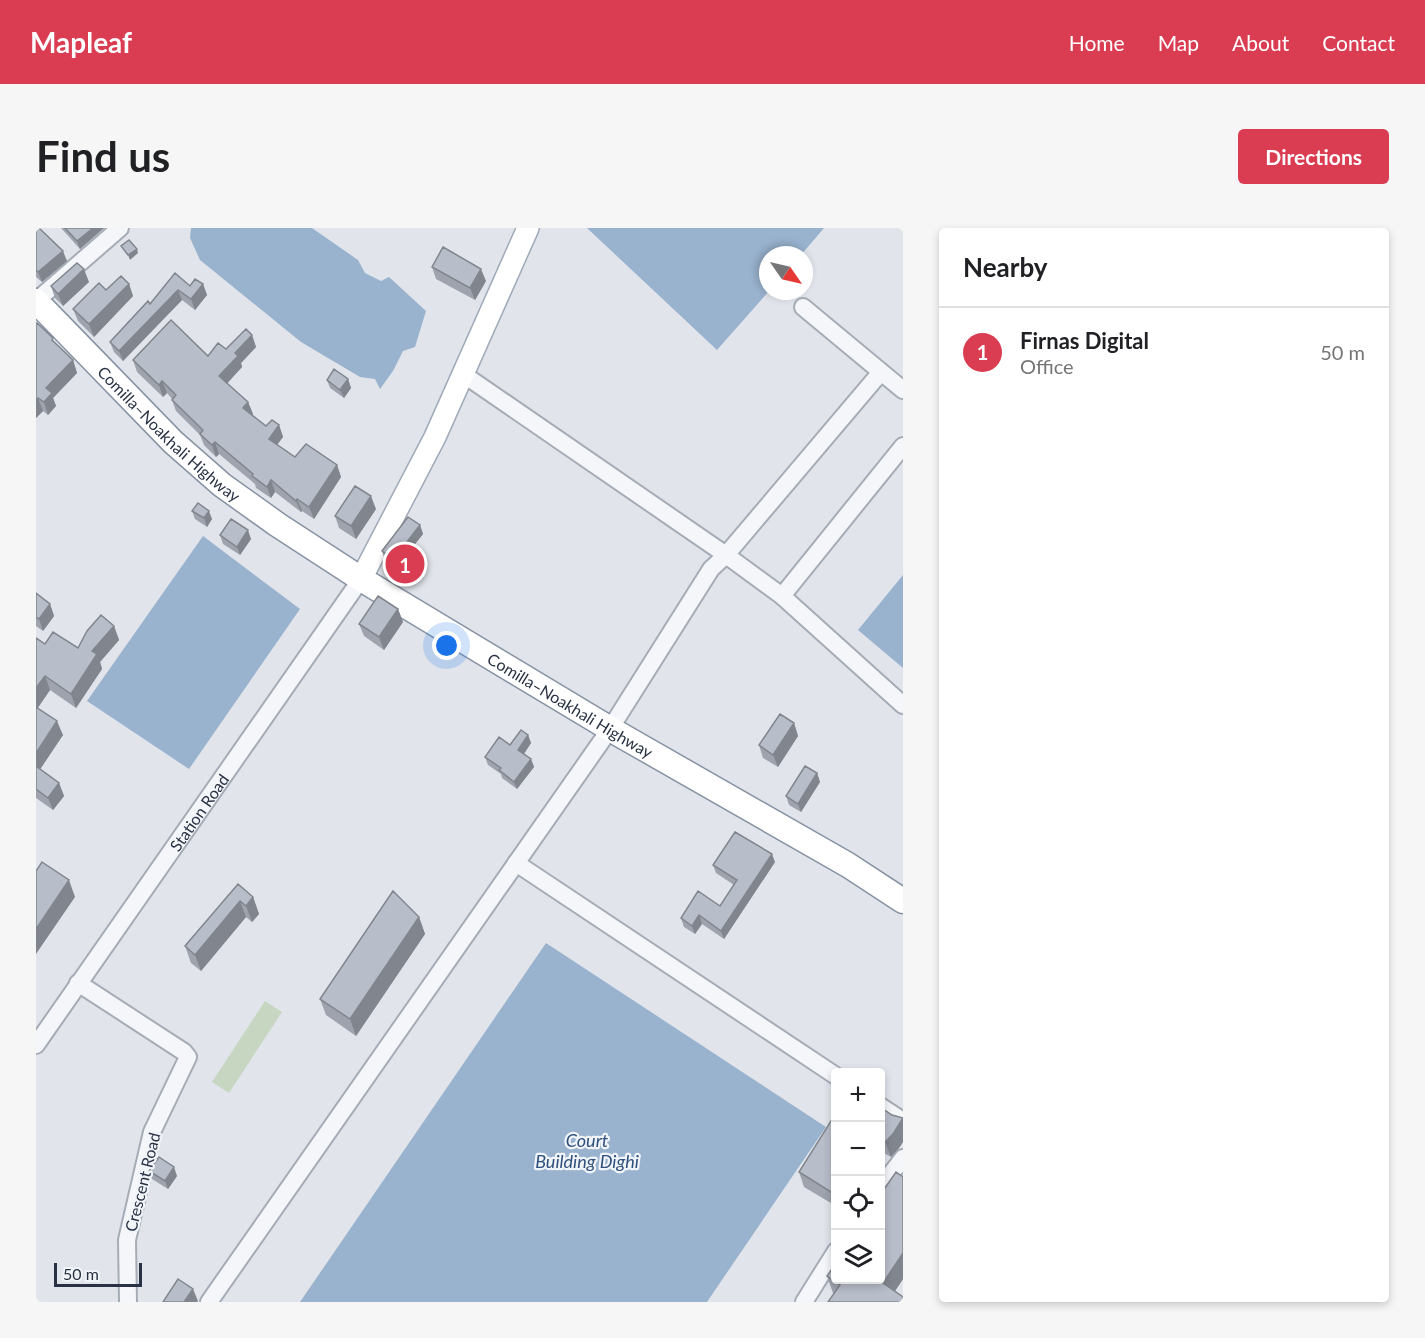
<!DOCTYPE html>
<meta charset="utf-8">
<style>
:root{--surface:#fff;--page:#f6f6f6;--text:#202124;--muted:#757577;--line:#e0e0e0;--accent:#da3c51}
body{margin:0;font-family:Lato,sans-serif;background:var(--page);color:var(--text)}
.controls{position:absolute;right:18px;bottom:18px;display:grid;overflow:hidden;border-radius:6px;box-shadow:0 3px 9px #0003}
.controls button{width:54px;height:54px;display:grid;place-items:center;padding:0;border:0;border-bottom:2px solid var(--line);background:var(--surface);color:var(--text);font:30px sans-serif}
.compass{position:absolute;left:723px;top:18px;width:54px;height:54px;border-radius:50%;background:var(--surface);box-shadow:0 3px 9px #0003;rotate:124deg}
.scale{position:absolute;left:18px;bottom:15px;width:88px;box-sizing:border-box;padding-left:6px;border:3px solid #283244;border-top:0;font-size:16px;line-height:21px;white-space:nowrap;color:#283244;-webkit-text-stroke:4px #f1f4f8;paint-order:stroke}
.you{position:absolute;left:411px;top:418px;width:21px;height:21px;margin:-15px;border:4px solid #fff;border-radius:50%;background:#1a73e8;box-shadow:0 0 0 9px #1a73e833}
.badge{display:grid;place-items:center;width:39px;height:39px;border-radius:50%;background:var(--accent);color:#fff;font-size:20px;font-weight:700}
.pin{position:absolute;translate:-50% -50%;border:3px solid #fff;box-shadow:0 2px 6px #0006}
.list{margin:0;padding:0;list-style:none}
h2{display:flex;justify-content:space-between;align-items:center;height:78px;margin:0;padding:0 24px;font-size:26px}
h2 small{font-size:20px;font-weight:400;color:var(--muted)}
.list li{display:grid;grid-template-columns:39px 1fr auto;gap:18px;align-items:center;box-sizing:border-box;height:90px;padding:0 24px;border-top:2px solid var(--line)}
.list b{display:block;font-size:22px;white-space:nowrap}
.list p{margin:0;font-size:20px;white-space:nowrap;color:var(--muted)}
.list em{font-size:20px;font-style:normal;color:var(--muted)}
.icon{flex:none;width:33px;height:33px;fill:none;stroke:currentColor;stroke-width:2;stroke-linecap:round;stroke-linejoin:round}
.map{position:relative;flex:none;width:867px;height:1074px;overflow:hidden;border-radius:6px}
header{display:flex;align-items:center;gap:36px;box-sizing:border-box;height:84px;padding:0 30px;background:var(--accent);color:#fff}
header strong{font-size:28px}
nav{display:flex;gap:33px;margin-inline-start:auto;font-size:21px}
.intro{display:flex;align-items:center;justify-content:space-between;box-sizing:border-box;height:144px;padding:0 36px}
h1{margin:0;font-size:42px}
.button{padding:15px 27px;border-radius:6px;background:var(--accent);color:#fff;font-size:21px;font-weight:700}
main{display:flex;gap:36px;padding:0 36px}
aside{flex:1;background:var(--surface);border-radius:6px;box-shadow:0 3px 9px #0003}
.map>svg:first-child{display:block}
.green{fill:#c6d6c1}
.water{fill:#99b2ce}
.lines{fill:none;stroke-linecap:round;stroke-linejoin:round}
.minor-casing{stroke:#a6acb6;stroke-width:20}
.major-casing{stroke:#9fa9b8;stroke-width:24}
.highway-casing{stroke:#8792a3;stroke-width:27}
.minor{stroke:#f4f6f9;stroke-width:16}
.major{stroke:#fff;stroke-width:21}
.highway{stroke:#fff;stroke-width:24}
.wall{fill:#9ea3ad}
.shaded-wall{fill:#81858d}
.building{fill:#b8bec9;stroke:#81858d;stroke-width:1.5}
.labels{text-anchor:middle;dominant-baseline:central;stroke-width:4.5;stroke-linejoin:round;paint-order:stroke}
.street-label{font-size:16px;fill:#283244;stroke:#f1f4f8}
.water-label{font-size:18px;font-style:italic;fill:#2e507c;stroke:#f1f4f8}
</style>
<header>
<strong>Mapleaf</strong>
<nav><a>Home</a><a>Map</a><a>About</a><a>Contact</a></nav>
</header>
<div class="intro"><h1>Find us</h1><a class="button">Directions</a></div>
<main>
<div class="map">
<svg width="867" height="1074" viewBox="0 0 867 1074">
<rect width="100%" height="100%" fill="#e1e5eb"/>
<!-- green -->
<path class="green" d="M229 773 246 784 193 865 176 854Z"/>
<!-- water -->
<path class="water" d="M155 0H276L322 32 329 45 345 53 353 49 390 83 379 119 367 123 357 143 344 161 339 151 324 149 265 114 164 32 154 10Z
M551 0H788L765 27H732L733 63 681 122Z
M167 308 264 381 153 541 51 473Z
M867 347V440L822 402Z
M510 715 790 899 671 1074H264Z"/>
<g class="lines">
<defs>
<g id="minor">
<path d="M0 73 84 0"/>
<path d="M767 79 867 162"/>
<path d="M427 146 690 327 845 144"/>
<path d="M746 368 867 218"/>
<path d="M480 635 800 848"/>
<path d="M42 755 148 824 152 829 116 904 91 1012 92 1074"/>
<path id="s1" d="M0 817 325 351"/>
<path d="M844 878 867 893"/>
<path d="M844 960 867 930"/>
<path d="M173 1074 574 501 675 341 690 327 746 368 867 477"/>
<path d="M768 1074 800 1023"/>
</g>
<path id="major" d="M325 351 399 209 492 0"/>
<g id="highway">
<path id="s2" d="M0 73 137 214 186 257 242 297 325 351 581 505 812 637 867 673"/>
</g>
</defs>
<!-- minor casing -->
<use href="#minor" class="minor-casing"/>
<!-- major casing -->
<use href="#major" class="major-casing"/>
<!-- highway casing -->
<use href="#highway" class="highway-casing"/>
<!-- minor -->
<use href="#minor" class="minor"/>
<!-- major -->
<use href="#major" class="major"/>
<!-- highway -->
<use href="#highway" class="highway"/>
</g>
<!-- wall -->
<path class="wall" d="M0 0 31 33 6 54 0 49Z
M25 0H68L44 21Z
M396 39 450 53 439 72 400 51Z
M139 45 154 58 167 56 171 67 159 82 146 72 87 133 78 124 74 114 114 76Z
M53 54 27 78 19 70 15 58Z
M93 56 97 68 58 109 42 93 37 81 70 62Z
M0 97 37 132 41 145 17 170 20 178 12 187 7 183 0 190Z
M216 107 220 119 205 135 206 139 191 155 212 174 217 186 216 187 230 198 243 197 247 209 241 217 259 229 301 237 305 249 278 291 266 283 265 284 239 264 235 270 220 260 219 256 183 226 180 229 168 217 164 207 140 183 136 172V171L131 165 127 169 101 144 97 132 172 128 190 121Z
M312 151 315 160 308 170 294 160 291 152Z
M340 281 320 311 303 300 299 288Z
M156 283 176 291 171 299 159 291Z
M384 297 387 306 360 340 349 332 346 323Z
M184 307 215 311 204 327 187 316Z
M0 365 14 376 18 388 7 403 0 398Z
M362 381 367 394 348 422 328 408 323 396Z
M78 398 83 412 64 434 66 441 40 480 14 462 2 480 27 507 4 541 23 555 28 568 17 582 0 570V410L9 416 42 420Z
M758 495 762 508 742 539 727 530 723 517Z
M492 507 495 515 488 526 495 531 498 539 481 561 466 550 465 546 452 537 449 529Z
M781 545 784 554 765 584 753 577 750 568Z
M739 634 688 711 666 696 659 706 648 699 645 690 684 678 698 657 680 645 677 637Z
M202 656 217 669 223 686 216 694 210 689 165 743 155 735 149 718Z
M383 689 389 706 320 808 290 787 284 771Z
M844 879 856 887 867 890V914L863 920 855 929 844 923Z
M800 885V978L768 959 763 944Z
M113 943 141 948 132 961 116 951Z
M867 949V1051L859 1063 798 1066 797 1065 791 1048Z"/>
<!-- shaded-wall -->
<path class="shaded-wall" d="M57 0H68L44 21 41 13Z
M101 21 102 25 94 32 92 27Z
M27 23 31 33 6 54 2 44Z
M48 41 53 54 27 78 22 66Z
M445 41 450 53 439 72 434 60Z
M93 56 97 68 58 109 53 96Z
M167 56 171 67 159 82 155 71Z
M142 62 146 72 87 133 83 123Z
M216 107 220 119 205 135 206 139 187 160 183 148 199 125Z
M37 132 41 145 17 170 20 178 12 187 8 174 10 160Z
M312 151 315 160 308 170 304 162Z
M126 153 131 165 127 169 123 157Z
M2 170 7 183 0 190V172Z
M212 174 217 186 211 191 207 180Z
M243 197 247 209 237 222 233 211Z
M179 214 183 226 180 229 176 217Z
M301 237 305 249 278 291 273 279Z
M235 252 239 264 235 270 231 259Z
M335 268 340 281 320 311 315 298Z
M261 271 266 283 265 284 260 273Z
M173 283 176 291 171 299 168 290Z
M384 297 387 306 360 340 357 332Z
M212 302 215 311 204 327 201 319Z
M14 376 18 388 7 403 3 391Z
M362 381 367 394 348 422 343 409Z
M78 398 83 412 64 434 66 441 40 480 35 466 56 423Z
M9 448 14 462 0 482V460Z
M21 493 27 507 3 543 0 536V525Z
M758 495 762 508 742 539 737 527Z
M492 507 495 515 485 530 482 522Z
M495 531 498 539 481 561 478 554Z
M781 545 784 554 765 584 762 576Z
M23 555 28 568 17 582 12 570Z
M736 626 739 634 688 711 685 703Z
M33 652 39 669 0 726V701Z
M217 669 223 686 216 694 210 678Z
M204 673 210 689 165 743 159 727Z
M663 687 666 696 659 706 656 698Z
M383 689 389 706 320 808 314 791Z
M867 890V914L863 920 855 929 849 914Z
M138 939 141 948 132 961 129 953Z
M800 956V976L795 964Z
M867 1025V1051L853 1072 847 1055Z
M157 1061 162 1073 161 1074H148Z"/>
<!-- building -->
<path class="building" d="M0 0H3L27 23 2 44 0 42Z
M29 0H57L41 13Z
M93 12 101 21 92 27 85 18Z
M407 19 445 41 434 60 396 39Z
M41 35 48 41 22 66 15 58Z
M139 45 154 58 159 51 167 56 155 71 142 62 83 123 74 114 112 73 114 76Z
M85 48 93 56 53 96 37 81 63 55 70 62Z
M135 92 172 128 182 115 190 121 210 101 216 107 199 125 202 128 183 148 212 174 207 180 230 198 236 192 243 197 233 211 259 229 270 216 301 237 273 279 261 271 260 273 235 252 231 259 216 248 217 246 179 214 176 217 164 206 167 202 136 172 140 167 126 153 123 157 97 132Z
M1 95 17 110 16 112 37 132 10 160 16 165 8 174 2 170 0 172V97Z
M298 141 312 151 304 162 291 152Z
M319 258 335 268 315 298 299 288Z
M162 275 173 283 168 290 156 283Z
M372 289 384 297 357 332 346 323Z
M195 291 212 302 201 319 184 307Z
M0 365 14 376 3 391 0 389Z
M342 368 362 381 343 409 323 396Z
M65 387 78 398 56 423 61 426 35 466 9 448 0 460V410L9 416 17 404 42 420 51 403Z
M0 479 21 493 0 525Z
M744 486 758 495 737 527 723 517Z
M485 502 492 507 482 522 495 531 478 554 463 542 465 540 449 529 463 509 474 517Z
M0 538 23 555 12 570 0 561Z
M769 538 781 545 762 576 750 568Z
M699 604 736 626 685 703 663 687 656 698 645 690 662 663 684 678 701 652 677 637Z
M6 634 33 652 0 701V643Z
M202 656 217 669 210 678 204 673 159 727 149 718Z
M357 663 383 689 314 791 284 771Z
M844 879 856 887 867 890 857 906 849 914 844 911Z
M800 885V956L795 964 763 944Z
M123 929 138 939 129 953 113 943Z
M860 944 867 949V1025L847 1055 867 1069V1074H792L804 1057 791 1048 800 1035V1052H844V967Z
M142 1051 157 1061 148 1074H127Z"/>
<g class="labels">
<!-- street labels -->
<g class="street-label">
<text stroke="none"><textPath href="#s2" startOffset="188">Comilla–Noakhali Highway</textPath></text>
<text stroke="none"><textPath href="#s2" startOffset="674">Comilla–Noakhali Highway</textPath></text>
<text stroke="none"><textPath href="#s1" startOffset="284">Station Road</textPath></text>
<text transform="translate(106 954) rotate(-76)">Crescent Road</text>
</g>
<!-- water labels -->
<g class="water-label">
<text x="551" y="912">Court<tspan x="551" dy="21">Building Dighi</tspan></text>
</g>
</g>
</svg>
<div class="controls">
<button>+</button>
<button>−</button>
<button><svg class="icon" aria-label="locate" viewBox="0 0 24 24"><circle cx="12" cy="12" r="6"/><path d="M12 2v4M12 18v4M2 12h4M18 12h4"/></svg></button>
<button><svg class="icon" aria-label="layers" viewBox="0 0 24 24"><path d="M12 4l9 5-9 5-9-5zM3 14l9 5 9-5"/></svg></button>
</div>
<svg class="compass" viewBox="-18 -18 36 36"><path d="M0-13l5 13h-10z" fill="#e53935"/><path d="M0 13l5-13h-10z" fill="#757577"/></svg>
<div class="scale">50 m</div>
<div class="you"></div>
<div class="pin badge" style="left:369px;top:336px">1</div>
</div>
<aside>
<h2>Nearby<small></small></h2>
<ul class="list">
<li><span class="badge">1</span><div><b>Firnas Digital</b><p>Office</p></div><em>50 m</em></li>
</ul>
</aside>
</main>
